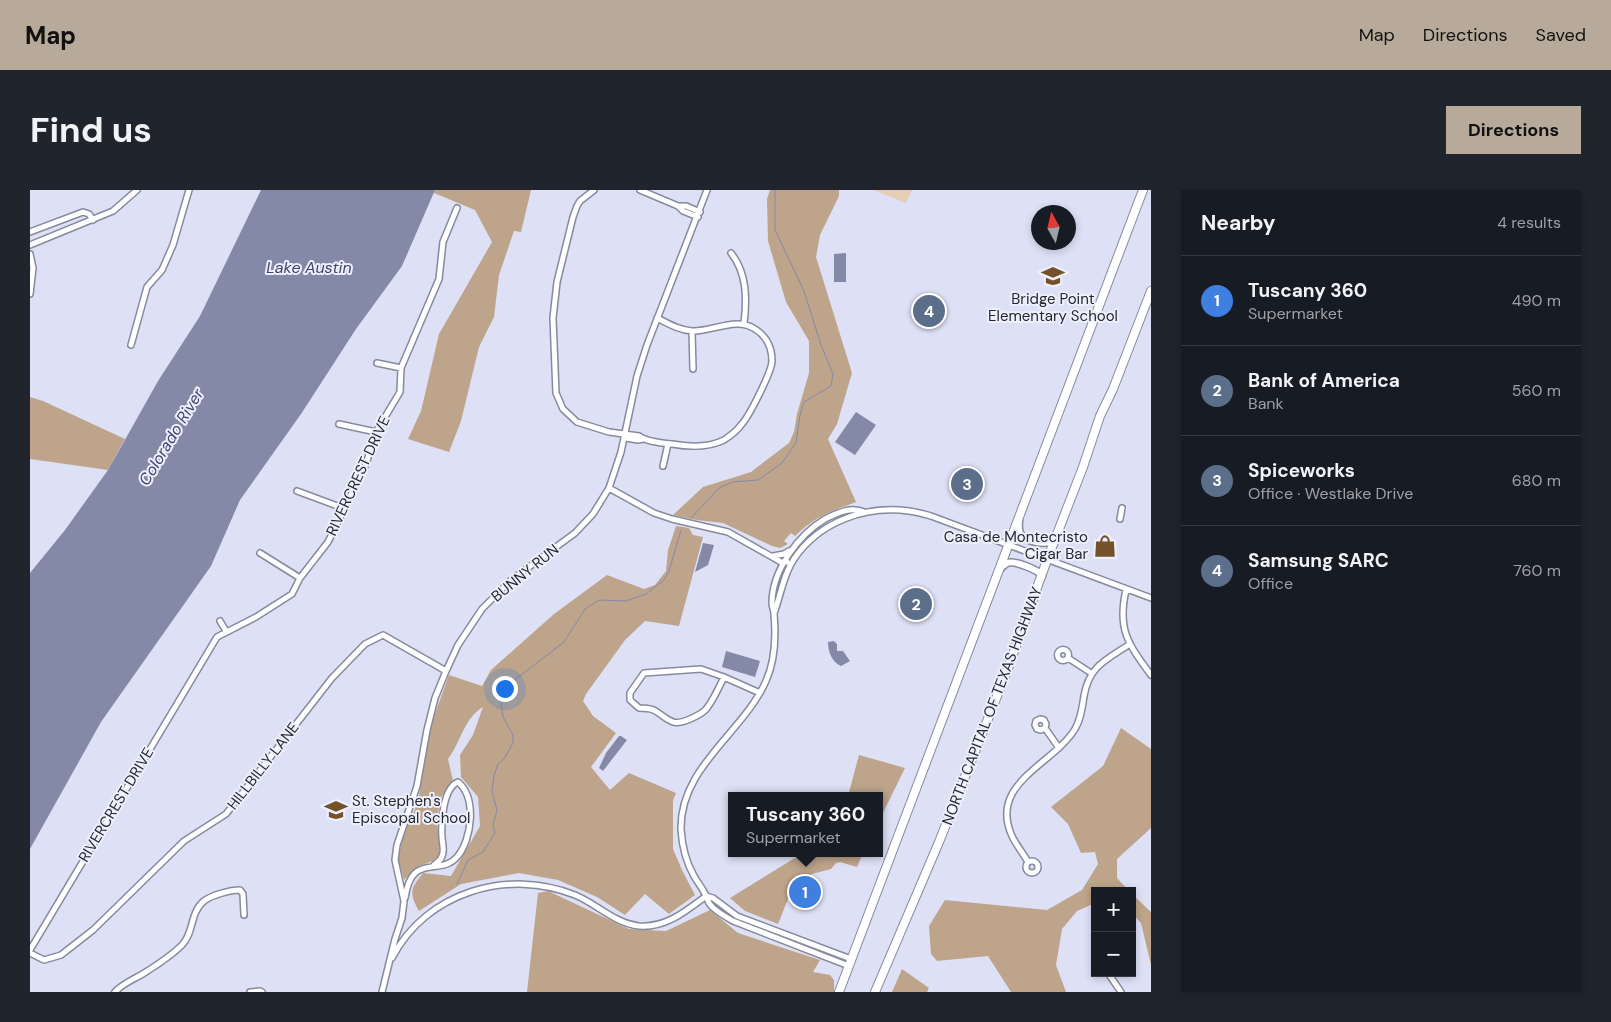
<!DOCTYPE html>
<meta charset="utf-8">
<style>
:root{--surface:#171b24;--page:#20242c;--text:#f1f3f6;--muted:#9ea1a6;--line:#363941;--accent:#b8aa9a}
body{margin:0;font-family:"DM Sans",sans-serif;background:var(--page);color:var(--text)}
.controls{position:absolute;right:15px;bottom:15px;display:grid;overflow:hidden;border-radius:0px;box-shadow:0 2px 8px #0003}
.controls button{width:45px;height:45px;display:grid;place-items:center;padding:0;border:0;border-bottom:1px solid var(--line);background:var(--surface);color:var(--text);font:25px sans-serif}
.compass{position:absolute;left:1001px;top:15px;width:45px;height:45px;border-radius:50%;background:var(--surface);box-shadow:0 2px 8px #0003;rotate:352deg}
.you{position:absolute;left:474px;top:498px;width:18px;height:18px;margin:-12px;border:4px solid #fff;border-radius:50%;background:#1a73e8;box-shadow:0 0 0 8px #1a73e833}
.badge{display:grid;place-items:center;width:32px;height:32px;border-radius:50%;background:var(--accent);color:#fff;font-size:16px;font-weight:700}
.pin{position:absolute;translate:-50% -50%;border:2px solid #fff;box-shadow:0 1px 5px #0006}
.popup{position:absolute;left:698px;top:602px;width:155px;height:65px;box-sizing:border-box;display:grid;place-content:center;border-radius:0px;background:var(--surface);filter:drop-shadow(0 1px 4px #0005);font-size:16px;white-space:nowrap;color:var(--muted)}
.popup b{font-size:19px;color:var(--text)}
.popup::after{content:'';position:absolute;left:50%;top:100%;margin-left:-10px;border:10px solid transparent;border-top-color:var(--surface)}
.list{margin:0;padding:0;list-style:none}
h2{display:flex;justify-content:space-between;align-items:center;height:65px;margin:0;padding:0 20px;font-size:21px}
h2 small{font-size:16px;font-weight:400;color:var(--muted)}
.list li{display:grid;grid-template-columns:32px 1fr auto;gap:15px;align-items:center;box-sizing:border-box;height:90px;padding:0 20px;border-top:1px solid var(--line)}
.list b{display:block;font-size:19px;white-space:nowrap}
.list p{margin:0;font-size:16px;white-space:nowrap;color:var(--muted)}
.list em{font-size:16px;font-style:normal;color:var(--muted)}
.map{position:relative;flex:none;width:1121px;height:802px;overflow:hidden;border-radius:0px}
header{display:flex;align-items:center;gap:30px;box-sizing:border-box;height:70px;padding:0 25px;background:var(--accent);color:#111}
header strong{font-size:24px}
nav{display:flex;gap:28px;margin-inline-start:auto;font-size:18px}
.intro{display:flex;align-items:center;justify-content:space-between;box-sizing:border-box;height:120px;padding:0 30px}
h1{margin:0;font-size:35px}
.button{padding:12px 22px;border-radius:0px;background:var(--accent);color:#111;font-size:18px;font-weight:700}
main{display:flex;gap:30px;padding:0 30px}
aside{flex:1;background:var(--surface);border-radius:0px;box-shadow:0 2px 8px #0003}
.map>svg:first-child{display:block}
.green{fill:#e6ceb4}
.forest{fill:#bda48a}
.water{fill:#8589a8}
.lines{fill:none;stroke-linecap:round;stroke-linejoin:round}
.stream{stroke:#8589a8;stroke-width:1}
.minor-casing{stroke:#878a9d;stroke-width:8}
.major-casing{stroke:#878a9d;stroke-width:9}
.highway-casing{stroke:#878a9d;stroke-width:10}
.minor{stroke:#fff;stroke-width:5}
.major{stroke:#fff;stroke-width:6}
.highway{stroke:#fff;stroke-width:8}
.labels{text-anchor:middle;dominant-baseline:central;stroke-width:4;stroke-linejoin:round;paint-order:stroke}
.poi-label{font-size:15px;fill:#26272f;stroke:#edeffc}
.street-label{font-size:15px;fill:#26272f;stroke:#edeffc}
.water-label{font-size:16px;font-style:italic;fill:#404270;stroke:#edeffc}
</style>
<header>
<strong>Map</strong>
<nav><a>Map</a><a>Directions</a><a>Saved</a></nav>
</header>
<div class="intro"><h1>Find us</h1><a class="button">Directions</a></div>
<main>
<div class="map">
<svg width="1121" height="802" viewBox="0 0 1121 802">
<rect width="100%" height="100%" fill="#dee1f6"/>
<!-- green -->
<path class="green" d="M843 0H882L876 13Z"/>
<!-- forest -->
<path class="forest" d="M405 0H501L491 42 484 41 469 85 464 127 449 157 431 231 419 262 378 249 391 221 409 144 462 52 445 20 404 3Z
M740 0H809V6L790 45 786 67 822 183 807 234 798 249 826 312C799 322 786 326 765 346L761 343 754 351 758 354 750 358 742 356 693 333 667 330 643 325 673 297 721 282 759 253 764 242 767 224 779 183V151L756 112 738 51 737 9Z
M0 207 13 211 95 249 78 280 0 269Z
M646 336 659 338 663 345 673 347 649 436 615 431 595 450 556 504 553 511 563 526 586 543 561 577 580 600 599 583 646 603 643 610V659L652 680 665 705 639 724 615 704 595 725 567 707 528 690 489 683 431 694 389 721C379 703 380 699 393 683L421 686 450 636 448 607 431 587 430 565 443 545 453 517C434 528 431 552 418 569L423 591 411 607 407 630 410 665 405 670 389 676 374 690 368 669 373 646 388 612 399 540 419 485 452 496 461 480 524 424 577 385 614 399 625 395 636 381 638 360Z
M1091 538 1121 559V638L1087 669V688L1099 701H1065V713L1047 721 1032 739 1026 775 1036 802H981L958 766 907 771 901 764 899 736 915 710 1017 720 1052 700 1068 674 1065 662 1051 663 1038 634 1021 617 1073 576Z
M829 565 875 578 849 631V606H818Z
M773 663H833L827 677 810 672 806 673 801 679 782 684 764 694 748 734 715 721 700 708Z
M518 701 599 739 636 741 680 720 708 743 790 770 783 782 800 785 804 790V802H497L508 703Z
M1102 704 1121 722V775L1111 733 1102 723Z
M872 779 899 798 897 802H862Z"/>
<!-- water -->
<path class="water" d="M231 0H405L372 76 326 139 271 224 210 310 181 376 71 532 0 659V383L35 340 78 280 128 191 170 126Z
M816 63V92H804V64Z
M826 222 846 235 825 265 805 252Z
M673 353 684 355 678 375 665 382Z
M804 451 807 454V461H813L820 471 811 476C802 472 798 462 798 452Z
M696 461 730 471 725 487 692 477Z
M589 546H591L597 550 573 581 569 578 576 563Z"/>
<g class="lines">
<!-- stream -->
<path class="stream" d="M661 328 689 298 702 292 728 290 752 273 766 253 770 225 774 212 801 196 803 184 791 155 774 101 745 40V0
M427 694 438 670 453 662 465 643 463 635 467 620 462 601 464 586 468 574 474 569 483 553V545L473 527 470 507 482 492 534 452 555 419 569 410 596 411 616 404 634 390 639 381 651 340"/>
<defs>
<path id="minor" d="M564 0 550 11 547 16 543 27 527 92 523 128 526 203 533 219 547 232 579 242 609 246C617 252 632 253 642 254 659 257 678 258 694 250 700 246 707 241 711 235 719 227 742 181 742 171 742 157 736 146 725 139 706 126 683 142 662 141 649 140 639 134 627 128
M610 0 648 16 653 21 668 27
M648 16H656L670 22
M0 42 53 22 59 24 63 30
M0 55 83 21 107 0
M701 63C717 83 717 109 714 133
M0 64 3 78 0 104
M662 141 663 179
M101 155 117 97 132 80 143 55 159 0
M347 173 371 178
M309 234 346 242
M594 245 596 248 608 250 613 249
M633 276 638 254
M579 298 624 323 642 329 698 342 751 372H757
M267 301 313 318
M1090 329 1092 318
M230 363 270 388
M743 366 754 364 759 361
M1096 400C1087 439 1098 454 1121 485
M744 423C751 405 753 385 764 369 789 332 835 315 879 321 886 322 894 324 901 326L1121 408
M190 431 196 441
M1027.5 465a5.5 5.5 0 1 1 11 0a5.5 5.5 0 1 1-11 0Z
M1038 468 1061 483
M694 487C689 497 684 509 677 518 673 524 651 535 643 532 626 525 631 518 609 518L600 510V503L614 483 671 479 694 487 730 503
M1015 538 1011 540 1007 539 1005 535 1006 531 1010 529 1014 530 1016 534 1015 538 1029 558
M996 677a6 6 0 1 1 12 0a6 6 0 1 1-12 0Z
M998 672C993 663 986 655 982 646 958 593 1023 575 1045 539 1051 529 1052 518 1054 506 1059 476 1076 470 1100 454
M676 706 683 708 707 726 821 769
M375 708C382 661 410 687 427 667 442 650 447 608 428 592 413 598 411 632 412 647 412 652 414 657 413 663 412 669 409 671 404 675
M0 760 187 447 226 427 262 404 270 388 298 352 336 274 346 242 370 202 371 178 409 89 413 52 427 18
M0 763 14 770 31 765 63 740 154 651 196 624 302 488 335 454 353 445 416 481
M362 768C396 702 478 678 545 705 567 714 584 733 609 736 636 738 656 721 676 706
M819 776 703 731C695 726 684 721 679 713 678 712 677 707 676 706 673 699 668 693 664 686 656 672 652 656 651 639 650 577 713 543 736 491 745 471 746 446 744 424 744 420 742 417 742 413 742 381 768 345 795 329 807 323 821 316 834 322
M1078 783 1091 802
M85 802C92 794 102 790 111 785 124 777 140 767 152 755 164 743 160 722 174 711 182 705 200 700 210 700L213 704 214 725
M220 802 230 801 232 802
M352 802 365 749 372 728 374 711 365 670 367 655 387 596 397 540 405 508 416 481 428 455 452 419 480 391 545 343 563 324 579 298 591 262 607 186 617 155 677 0"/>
<path id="major" d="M989 330C989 334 988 339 990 343 995 353 1017 355 1025 350
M970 379C972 377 975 374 977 373 984 370 1009 380 1012 386"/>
<path id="highway" d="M809 802 1113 0
M845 802 909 652 977 481 1017 370 1053 277 1070 226 1083 199 1121 101"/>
</defs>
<!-- minor casing -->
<use href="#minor" class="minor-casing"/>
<!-- major casing -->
<use href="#major" class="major-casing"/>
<!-- highway casing -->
<use href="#highway" class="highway-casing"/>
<!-- minor -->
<use href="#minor" class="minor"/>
<!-- major -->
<use href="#major" class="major"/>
<!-- highway -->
<use href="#highway" class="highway"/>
</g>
<!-- icons -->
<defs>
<symbol id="school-bare" viewBox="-9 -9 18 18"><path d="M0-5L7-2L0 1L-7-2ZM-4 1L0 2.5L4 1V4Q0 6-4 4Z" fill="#735129" stroke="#edeffc" stroke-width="2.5" paint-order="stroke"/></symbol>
<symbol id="shop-bare" viewBox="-9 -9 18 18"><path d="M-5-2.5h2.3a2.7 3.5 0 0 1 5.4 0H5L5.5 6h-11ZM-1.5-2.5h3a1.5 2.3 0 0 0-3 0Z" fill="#735129" stroke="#edeffc" stroke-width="2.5" paint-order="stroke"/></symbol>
</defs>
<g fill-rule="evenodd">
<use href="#school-bare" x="1007" y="70" width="32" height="32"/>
<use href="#shop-bare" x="1059" y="340" width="32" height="32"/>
<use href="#school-bare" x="290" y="604" width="32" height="32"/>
</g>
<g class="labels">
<!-- poi labels -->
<g class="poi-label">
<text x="1023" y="109">Bridge Point<tspan x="1023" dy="17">Elementary School</tspan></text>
<text x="1058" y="347" text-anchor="end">Casa de Montecristo<tspan x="1058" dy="17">Cigar Bar</tspan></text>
<text x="322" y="611" text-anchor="start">St. Stephen's<tspan x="322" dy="17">Episcopal School</tspan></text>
</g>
<!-- street labels -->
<g class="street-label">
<text transform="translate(328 286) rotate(-65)">RIVERCREST DRIVE</text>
<text transform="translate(495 383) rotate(-39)">BUNNY RUN</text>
<text transform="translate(962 516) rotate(-69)">NORTH CAPITAL OF TEXAS HIGHWAY</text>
<text transform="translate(233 576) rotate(-52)">HILLBILLY LANE</text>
<text transform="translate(86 615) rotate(-59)">RIVERCREST DRIVE</text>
</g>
<!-- water labels -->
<g class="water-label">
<text x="279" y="77">Lake Austin</text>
<text transform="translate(141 247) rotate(-59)">Colorado River</text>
</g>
</g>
</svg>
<div class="controls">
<button>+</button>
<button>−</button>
</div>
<svg class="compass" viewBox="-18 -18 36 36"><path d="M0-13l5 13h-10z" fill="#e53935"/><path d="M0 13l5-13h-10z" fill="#9ea1a6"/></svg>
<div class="you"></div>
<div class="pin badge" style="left:775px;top:702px;background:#3f7fe0">1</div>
<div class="popup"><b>Tuscany 360</b>Supermarket</div>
<div class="pin badge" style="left:886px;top:414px;background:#5c6f8a">2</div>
<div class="pin badge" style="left:937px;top:294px;background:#5c6f8a">3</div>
<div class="pin badge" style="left:899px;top:121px;background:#5c6f8a">4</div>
</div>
<aside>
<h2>Nearby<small>4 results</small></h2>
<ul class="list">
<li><span class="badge" style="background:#3f7fe0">1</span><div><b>Tuscany 360</b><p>Supermarket</p></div><em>490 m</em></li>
<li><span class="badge" style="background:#5c6f8a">2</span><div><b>Bank of America</b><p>Bank</p></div><em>560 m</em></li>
<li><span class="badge" style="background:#5c6f8a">3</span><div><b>Spiceworks</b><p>Office · Westlake Drive</p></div><em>680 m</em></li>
<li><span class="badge" style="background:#5c6f8a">4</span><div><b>Samsung SARC</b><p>Office</p></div><em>760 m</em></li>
</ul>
</aside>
</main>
